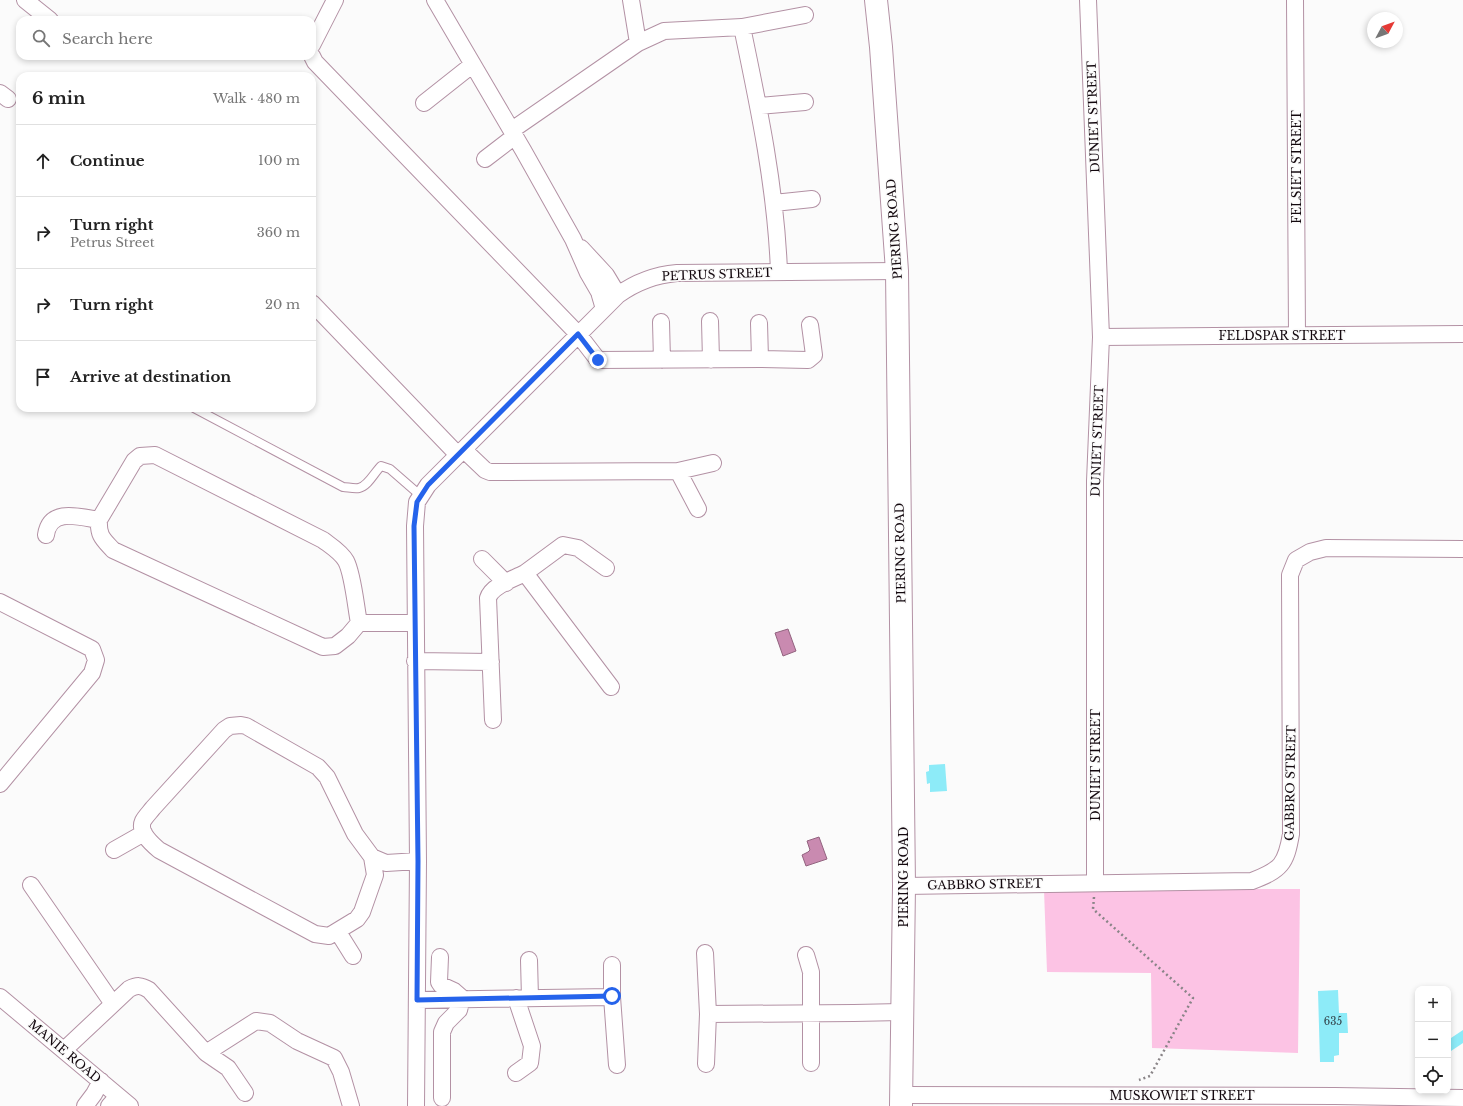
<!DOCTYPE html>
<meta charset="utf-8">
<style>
:root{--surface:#fff;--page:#f6f6f6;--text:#222;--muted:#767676;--line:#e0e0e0}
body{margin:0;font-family:"Libre Baskerville",serif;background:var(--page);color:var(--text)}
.controls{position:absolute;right:12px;bottom:12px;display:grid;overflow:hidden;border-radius:8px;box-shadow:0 2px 6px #0003}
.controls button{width:36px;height:36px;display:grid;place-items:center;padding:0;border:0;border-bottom:1px solid var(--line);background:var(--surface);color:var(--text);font:20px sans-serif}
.compass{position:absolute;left:1367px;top:12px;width:36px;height:36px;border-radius:50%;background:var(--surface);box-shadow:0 2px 6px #0003;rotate:49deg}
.stop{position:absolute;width:12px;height:12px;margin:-9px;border:3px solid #2563eb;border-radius:50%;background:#fff}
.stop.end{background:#2563eb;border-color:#fff;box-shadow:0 1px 4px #0008}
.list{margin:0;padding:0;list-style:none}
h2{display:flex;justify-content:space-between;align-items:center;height:52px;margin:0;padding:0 16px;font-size:17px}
h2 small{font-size:13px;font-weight:400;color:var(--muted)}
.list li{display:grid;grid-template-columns:26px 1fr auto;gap:12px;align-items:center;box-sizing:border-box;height:72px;padding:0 16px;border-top:1px solid var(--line)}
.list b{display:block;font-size:15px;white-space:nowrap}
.list p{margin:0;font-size:13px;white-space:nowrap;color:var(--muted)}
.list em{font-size:13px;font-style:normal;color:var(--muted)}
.icon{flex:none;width:22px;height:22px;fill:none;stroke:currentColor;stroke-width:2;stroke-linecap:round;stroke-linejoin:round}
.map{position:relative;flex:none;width:1463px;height:1106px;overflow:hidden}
.search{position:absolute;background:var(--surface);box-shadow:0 2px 6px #0003;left:16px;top:16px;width:300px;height:44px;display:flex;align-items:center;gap:10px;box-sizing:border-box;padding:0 14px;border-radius:12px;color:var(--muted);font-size:15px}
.panel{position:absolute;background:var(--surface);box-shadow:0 2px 6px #0003;left:16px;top:72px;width:300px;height:340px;border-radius:12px}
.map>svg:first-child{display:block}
.green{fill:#fcc3e4}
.water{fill:#c98ab0;stroke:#92637f}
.building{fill:#8debf8}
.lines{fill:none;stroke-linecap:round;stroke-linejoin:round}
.lane-casing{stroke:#b391a4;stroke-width:10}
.street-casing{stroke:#b391a4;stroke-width:18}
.secondary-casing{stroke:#b391a4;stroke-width:24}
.path{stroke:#898487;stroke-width:2.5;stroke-dasharray:2 3;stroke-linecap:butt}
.lane{stroke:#fff;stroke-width:8}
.street{stroke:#fff;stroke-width:16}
.secondary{stroke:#fff;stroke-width:22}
.route{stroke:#2563eb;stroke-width:5}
.labels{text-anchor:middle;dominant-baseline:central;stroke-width:3;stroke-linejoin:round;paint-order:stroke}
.number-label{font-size:10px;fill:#324148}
.street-label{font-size:12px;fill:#13080e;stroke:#fbfbfb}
</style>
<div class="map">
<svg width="1463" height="1106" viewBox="0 0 1463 1106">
<rect width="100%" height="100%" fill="#fbfbfb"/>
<!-- green -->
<path class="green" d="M1300 889 1298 1053 1152 1048 1151 973 1047 972 1044 890Z"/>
<!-- water -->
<path class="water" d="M788 629 796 651 783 656 775 633Z
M819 837 827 859 806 866 802 855 808 852 810 850 807 841Z"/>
<!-- building -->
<path class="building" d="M945 764 947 791 930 792V783L927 784 926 772 929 771V765Z
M1338 990 1339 1013H1347L1348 1033H1339V1055L1334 1056V1062H1320L1318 991Z
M1463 1030V1043L1448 1053V1040Z"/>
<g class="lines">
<defs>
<path id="lane" d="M194 408 343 487C347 487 354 489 359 488 368 486 374 473 381 466L390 469 421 496"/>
<path id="street" d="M25 0 50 20
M435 0 523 150 573 239 588 273 599 292 604 309
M631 0 638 43
M1088 0 1101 337 1095 481V883
M1295 0 1297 335
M742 27C759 108 776 189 779 272
M312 45 335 0
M312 56 315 62 578 334 598 360 760 359 808 360 814 355 810 325
M0 93 8 99
M424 103 472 65
M759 106 805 102
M512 130 638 43 664 31 742 27 805 15
M485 159 515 136
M774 203 812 199
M581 248 606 275 618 295
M312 303 458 455
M710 321 711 360
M661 322 662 360
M759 323 760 359
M1101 337 1463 334
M464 450 485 470 490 472 678 471 698 509
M678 471 713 463
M46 535C50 507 80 517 99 520
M482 559 506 583
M525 573 563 545 578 548 606 568
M0 602 92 649 96 660 92 673 0 784
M359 623C356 608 353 574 346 561 341 552 331 546 323 540L155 455 140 456 134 461 99 520C98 536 103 539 113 550L323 647 335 646 348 636 359 623H415
M415 661 491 662
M493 720 488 598C492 585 514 579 525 573L611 687
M114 850 144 833
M372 857 375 875 362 912 357 919 329 936 315 934 159 850C152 844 138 832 143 821 145 817 150 812 153 808L224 730 230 726 241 725 246 726 318 767 327 777 355 834 372 857 386 863 418 861
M31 885 113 1004
M904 886 1252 881C1281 870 1286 864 1291 834L1290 575 1296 560 1310 552 1326 548 1463 549
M338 932 353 956
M705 953 708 1014 706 1064
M806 955 811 972V1063
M440 957 439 982 441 985 454 991 462 998 459 1010 446 1023 442 1032V1098
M529 960 530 998
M0 997 130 1106
M612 997V965
M417 1000 612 997 617 1065
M708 1014 854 1013 901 1012
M64 1050 129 989C137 985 141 985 149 990L206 1053 256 1021 270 1023 297 1041 334 1058 341 1072 351 1106
M206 1053 228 1068 245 1093
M516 1073 530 1063 532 1046 516 998
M901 1095 1335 1096 1463 1098
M85 1106 94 1094 101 1081
M109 1106 118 1096
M416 1106 418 861 415 526 417 502 428 485 618 295C636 282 654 275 677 273L897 271"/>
<path id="secondary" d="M876 0 881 47 897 271 904 886 901 1106"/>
</defs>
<!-- lane casing -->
<use href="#lane" class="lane-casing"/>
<!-- street casing -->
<use href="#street" class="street-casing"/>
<!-- secondary casing -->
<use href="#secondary" class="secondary-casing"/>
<!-- path -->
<path class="path" d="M1094 897 1093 909 1193 998 1150 1076 1139 1080"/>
<!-- lane -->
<use href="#lane" class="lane"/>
<!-- street -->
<use href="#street" class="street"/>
<!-- secondary -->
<use href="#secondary" class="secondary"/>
</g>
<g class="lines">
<!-- route -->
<path class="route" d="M598 360 578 334 428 485 417 502 414 526 418 861 417 1000 612 996"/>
</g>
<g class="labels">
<!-- number labels -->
<g class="number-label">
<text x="1333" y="1021">635</text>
</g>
<!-- street labels -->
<g class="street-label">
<text transform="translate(1093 117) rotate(-92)">DUNIET STREET</text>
<text transform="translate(1296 167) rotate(-90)">FELSIET STREET</text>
<text transform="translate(894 229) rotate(-94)">PIERING ROAD</text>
<text transform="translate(717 274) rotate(-2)">PETRUS STREET</text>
<text x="1282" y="335">FELDSPAR STREET</text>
<text transform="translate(1097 441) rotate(-88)">DUNIET STREET</text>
<text transform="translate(900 553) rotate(-91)">PIERING ROAD</text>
<text transform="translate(1095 765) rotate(-90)">DUNIET STREET</text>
<text transform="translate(1290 783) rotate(-89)">GABBRO STREET</text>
<text transform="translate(903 877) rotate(-90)">PIERING ROAD</text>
<text transform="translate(985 884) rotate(-1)">GABBRO STREET</text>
<text transform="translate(65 1051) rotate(40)">MANIE ROAD</text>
<text x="1182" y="1095">MUSKOWIET STREET</text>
</g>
</g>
</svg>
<div class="controls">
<button>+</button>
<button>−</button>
<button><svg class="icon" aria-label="locate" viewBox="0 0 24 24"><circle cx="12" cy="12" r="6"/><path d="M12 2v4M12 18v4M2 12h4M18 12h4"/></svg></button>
</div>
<svg class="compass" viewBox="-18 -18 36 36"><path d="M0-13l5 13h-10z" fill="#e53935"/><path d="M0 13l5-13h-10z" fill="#767676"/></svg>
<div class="stop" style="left:612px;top:996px"></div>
<div class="stop end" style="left:598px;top:360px"></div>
<div class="search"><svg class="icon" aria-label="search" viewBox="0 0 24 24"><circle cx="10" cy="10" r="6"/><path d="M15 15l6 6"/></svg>Search here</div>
<section class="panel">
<h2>6 min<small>Walk · 480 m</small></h2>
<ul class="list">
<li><svg class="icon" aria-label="ahead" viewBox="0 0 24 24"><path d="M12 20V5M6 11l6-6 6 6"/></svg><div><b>Continue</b></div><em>100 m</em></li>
<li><svg class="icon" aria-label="right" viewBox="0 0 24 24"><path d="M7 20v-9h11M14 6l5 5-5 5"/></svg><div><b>Turn right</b><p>Petrus Street</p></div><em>360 m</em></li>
<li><svg class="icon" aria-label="right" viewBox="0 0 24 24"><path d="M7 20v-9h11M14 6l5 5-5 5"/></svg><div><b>Turn right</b></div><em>20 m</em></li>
<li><svg class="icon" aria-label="arrive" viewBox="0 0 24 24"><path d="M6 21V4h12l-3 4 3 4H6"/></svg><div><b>Arrive at destination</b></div></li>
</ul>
</section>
</div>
